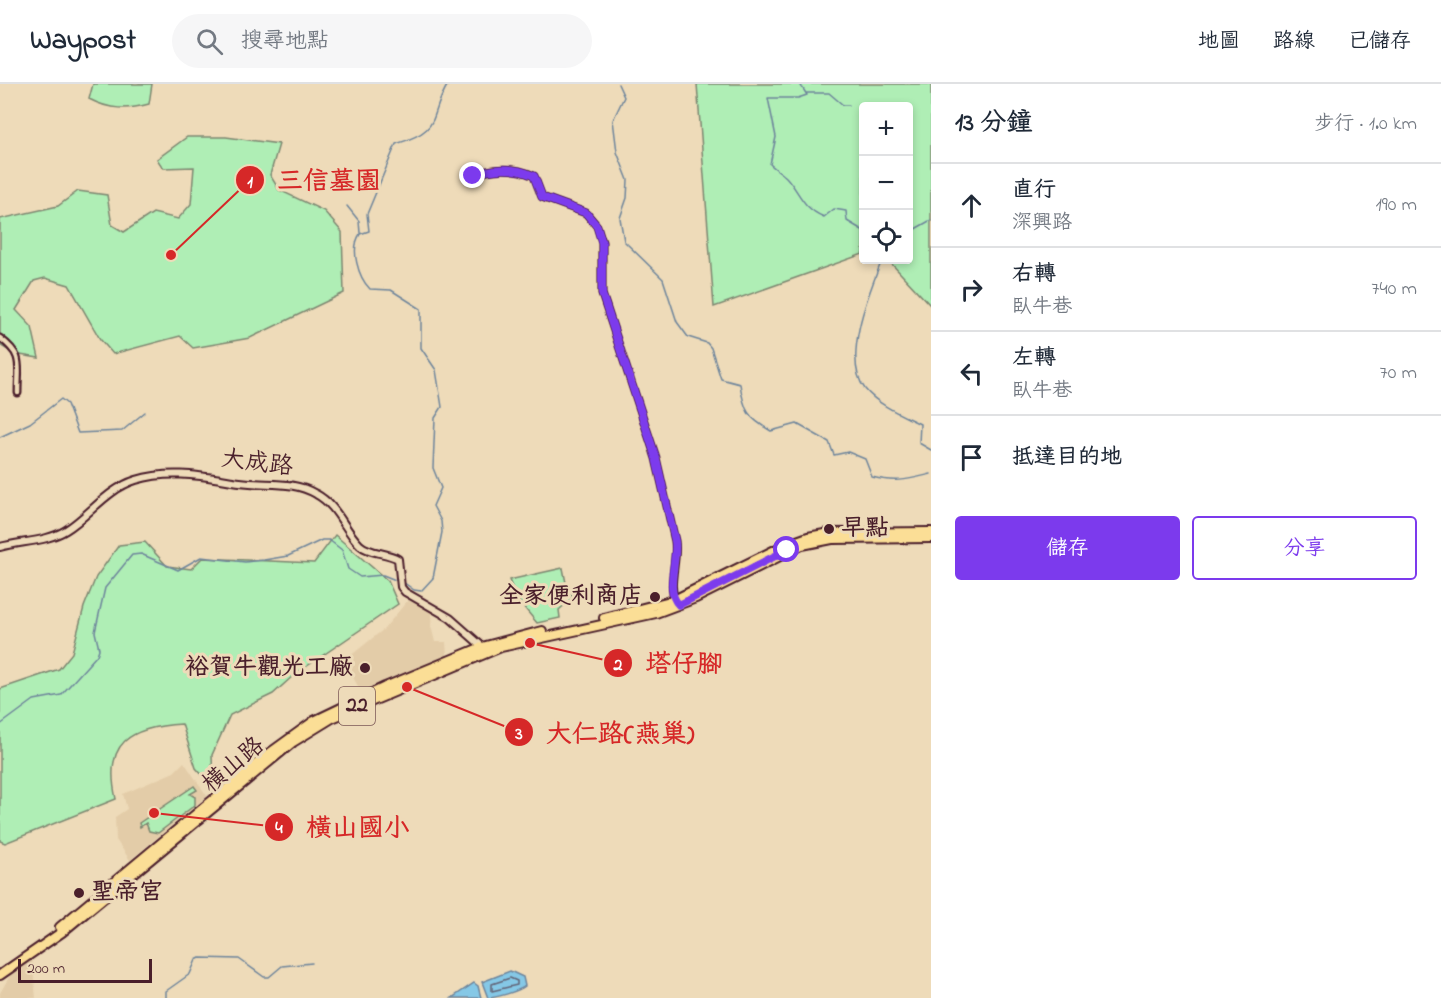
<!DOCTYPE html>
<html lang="zh-TW">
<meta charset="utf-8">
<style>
:root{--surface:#fff;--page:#f6f6f7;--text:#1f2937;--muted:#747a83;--line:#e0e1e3;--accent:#7c3aed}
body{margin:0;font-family:"Indie Flower","LXGW WenKai TC",sans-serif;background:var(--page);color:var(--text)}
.controls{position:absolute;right:18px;top:18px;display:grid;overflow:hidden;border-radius:6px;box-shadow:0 3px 9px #0003}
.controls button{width:54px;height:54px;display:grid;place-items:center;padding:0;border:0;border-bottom:2px solid var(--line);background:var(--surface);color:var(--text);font:30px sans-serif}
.scale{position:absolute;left:18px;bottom:15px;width:134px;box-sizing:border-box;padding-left:6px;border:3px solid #4a1f2b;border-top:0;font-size:16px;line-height:21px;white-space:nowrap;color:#4a1f2b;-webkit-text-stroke:4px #eedbb9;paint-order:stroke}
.stop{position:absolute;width:18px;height:18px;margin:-14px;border:4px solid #7c3aed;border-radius:50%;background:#fff}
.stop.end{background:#7c3aed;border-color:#fff;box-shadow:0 2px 6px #0008}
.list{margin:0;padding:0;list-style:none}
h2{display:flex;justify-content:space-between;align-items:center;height:78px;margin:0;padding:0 24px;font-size:26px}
h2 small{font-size:20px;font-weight:400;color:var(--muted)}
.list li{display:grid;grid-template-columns:39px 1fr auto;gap:18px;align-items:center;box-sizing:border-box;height:84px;padding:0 24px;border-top:2px solid var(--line)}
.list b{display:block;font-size:22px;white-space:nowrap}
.list p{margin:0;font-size:20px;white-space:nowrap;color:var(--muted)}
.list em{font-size:20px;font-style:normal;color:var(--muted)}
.actions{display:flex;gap:12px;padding:18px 24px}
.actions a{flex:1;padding:14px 0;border:2px solid var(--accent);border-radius:6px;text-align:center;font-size:21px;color:var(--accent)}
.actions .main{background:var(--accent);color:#fff}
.icon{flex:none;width:33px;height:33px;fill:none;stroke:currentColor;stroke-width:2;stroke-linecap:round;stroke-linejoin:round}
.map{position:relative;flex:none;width:931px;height:914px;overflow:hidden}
header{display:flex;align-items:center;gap:36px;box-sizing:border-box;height:84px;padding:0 30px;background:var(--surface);border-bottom:2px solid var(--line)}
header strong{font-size:28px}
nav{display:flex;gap:33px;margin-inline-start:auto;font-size:21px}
.search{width:420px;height:54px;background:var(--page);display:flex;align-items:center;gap:15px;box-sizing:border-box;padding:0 21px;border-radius:33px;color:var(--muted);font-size:22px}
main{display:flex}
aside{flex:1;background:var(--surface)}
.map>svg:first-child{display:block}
.built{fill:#e3cca8}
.green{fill:#afeeb5;stroke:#7c8670;stroke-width:1.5}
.water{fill:#85c8e6;stroke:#6d849b;stroke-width:1.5}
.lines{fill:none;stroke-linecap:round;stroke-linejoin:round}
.shore{stroke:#626376;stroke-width:1.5}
.stream{stroke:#6d849b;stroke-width:1.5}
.minor-casing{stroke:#4a1f2b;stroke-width:9}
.tertiary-casing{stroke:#4a1f2b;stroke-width:10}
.primary-casing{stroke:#4a1f2b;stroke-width:12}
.minor{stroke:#eedbb9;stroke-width:4.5}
.tertiary{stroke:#eedbb9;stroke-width:6}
.primary{stroke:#fbde96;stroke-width:8}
.route{stroke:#7c3aed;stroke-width:8}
.poi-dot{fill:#4a1f2b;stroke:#eedbb9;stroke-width:2}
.labels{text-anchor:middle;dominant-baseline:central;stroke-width:6;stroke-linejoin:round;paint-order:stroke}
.shield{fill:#eedbb9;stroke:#7b5756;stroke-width:1.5}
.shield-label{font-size:22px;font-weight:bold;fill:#4a1f2b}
.street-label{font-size:24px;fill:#4a1f2b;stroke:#eedbb9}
.poi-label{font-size:24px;font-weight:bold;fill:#4a1f2b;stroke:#eedbb9;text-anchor:start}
.leader{fill:none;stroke:#d62828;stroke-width:2}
.callout-dot{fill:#d62828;stroke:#eedbb9;stroke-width:2}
.mark-label{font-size:18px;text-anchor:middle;font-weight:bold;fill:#fff}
.callout-label{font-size:26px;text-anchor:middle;font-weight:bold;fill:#d62828;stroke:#eedbb9;stroke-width:6;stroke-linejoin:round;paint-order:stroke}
</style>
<header>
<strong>Waypost</strong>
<div class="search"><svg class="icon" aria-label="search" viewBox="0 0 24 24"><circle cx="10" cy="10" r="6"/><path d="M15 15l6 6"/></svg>搜尋地點</div>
<nav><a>地圖</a><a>路線</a><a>已儲存</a></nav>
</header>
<main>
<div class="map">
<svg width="931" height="914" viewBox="0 0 931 914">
<rect width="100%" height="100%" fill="#eedbb9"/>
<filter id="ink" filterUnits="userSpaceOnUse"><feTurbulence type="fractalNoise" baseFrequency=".0167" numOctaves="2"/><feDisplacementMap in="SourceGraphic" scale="12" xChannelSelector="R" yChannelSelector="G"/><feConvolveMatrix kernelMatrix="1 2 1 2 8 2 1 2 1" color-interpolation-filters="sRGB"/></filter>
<g filter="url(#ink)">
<!-- built -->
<path class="built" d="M408 516 432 527 431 542 435 558H446L447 572 359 610V604L344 577 384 545Z
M184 678 207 712 130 776 116 756 115 733 127 725 123 710 174 688Z
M32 874 36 914H0V909L12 888Z"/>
<!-- green -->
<path class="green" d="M93 0H152L149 20C127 26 110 26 89 15Z
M697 0H931V222L888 176H908V22H864L863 170 714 223Z
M187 53H226L279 60 270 91 279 106 324 127 342 148 344 209 250 254 193 264 180 252 113 270 100 255 69 201 45 194 34 197 16 226 32 243 39 274 14 270 0 261V135L58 122 78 107 107 111 112 141 124 148 153 129 178 135 191 120 194 83 163 84 157 75Z
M335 451 388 497 398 520 294 591 273 610 230 631 212 671 213 703 196 684 182 640C130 643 103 658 116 715L5 759 0 757V605L59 585 72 569 84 523 96 493 119 461 145 458 167 482 191 485 202 474 314 479Z
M563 484 567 504 571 506 572 514 559 526 560 534 537 539 517 515 509 496Z
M194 702 197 706 190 710 195 713V721L158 749 149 747 146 739 140 743 139 739Z"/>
<!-- water -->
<path class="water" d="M510 887 523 893 525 902C520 907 495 914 488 914L482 898Z
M474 899 478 902 481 914H452Z"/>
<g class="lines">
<!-- shore -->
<path class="shore" d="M510 894 517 897V901L492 907V900Z"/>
<!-- stream -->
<path class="stream" d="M618 0 624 13 613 36 617 68 628 96 627 114 620 134 624 157 663 195 677 238 688 253 707 259 711 264 721 295 740 300C744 327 748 334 771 347L797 340 829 358 834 371 848 368 865 375 872 393C897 399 906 396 931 390
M800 0 807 11 798 14H768L776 53 770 80C775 85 782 89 786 93 800 108 801 123 824 133L834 125 846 127 847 137 864 147
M807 9H829L843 21H849
M347 122 359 137 360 149
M908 149 931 136
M882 176C870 206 841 275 865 305 878 321 902 331 920 340L919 359 931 366
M0 353 30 339 61 315 67 320 78 349 122 347 145 328
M403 498 414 506 421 507 433 494 442 448 441 437 433 422 441 404 433 384 435 334 442 323 436 286 421 264V225L391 206 370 205C358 193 350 165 360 150L369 147 367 130 396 60C444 45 427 35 448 0
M0 641 34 616 61 611 97 571 99 565 95 548 105 504 132 471 141 470 178 486 201 473 245 478 264 476 288 472 322 456H329L342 466 348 485 360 493 383 491 398 497
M166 914V907L190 890 196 876 200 874 239 875 264 893H269L282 882 312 879"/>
<defs>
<path id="minor" d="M473 92C492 83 515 83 534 92L542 113 586 129 597 142 602 158V210L656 374 675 457C678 477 668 499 675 517
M0 254C24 272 18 280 18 309"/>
<path id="tertiary" d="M0 463C21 457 47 458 66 446 90 431 107 405 136 396 171 385 206 393 240 398 267 402 292 396 316 410 338 422 343 444 360 461 370 470 386 468 398 475L401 503 405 508 450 534 484 564"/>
<path id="primary" d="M604 534 674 516 783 462 808 453 830 449 931 448
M60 843 267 671 314 637 385 603 482 563 542 547
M0 891 62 848 293 658 332 634 501 563 656 529 696 514 802 461 832 455 931 454"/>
</defs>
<!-- minor casing -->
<use href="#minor" class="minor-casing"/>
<!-- tertiary casing -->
<use href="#tertiary" class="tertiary-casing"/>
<!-- primary casing -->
<use href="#primary" class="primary-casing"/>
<!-- minor -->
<use href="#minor" class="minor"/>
<!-- tertiary -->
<use href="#tertiary" class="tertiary"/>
<!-- primary -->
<use href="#primary" class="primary"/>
</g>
</g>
<g class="lines" filter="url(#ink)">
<!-- route -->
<path class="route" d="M473 92C492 83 515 83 534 92L542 113 586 129 597 142 602 159V210L656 374 675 457C678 476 664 507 679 521L787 466"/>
</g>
<!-- markers -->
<g class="poi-dot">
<circle cx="829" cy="445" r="6"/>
<circle cx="655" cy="513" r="6"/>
<circle cx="365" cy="584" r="6"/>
<circle cx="79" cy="809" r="6"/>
</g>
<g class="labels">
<!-- shield labels -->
<rect class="shield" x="339" y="603" width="36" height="38" rx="4.5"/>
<g class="shield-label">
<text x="357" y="622">22</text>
</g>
<!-- street labels -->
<g class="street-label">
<text transform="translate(257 380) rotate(7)">大成路</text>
<text transform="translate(234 682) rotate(-40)">橫山路</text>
</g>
<!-- poi labels -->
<g class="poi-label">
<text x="841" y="445">早點</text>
<text x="643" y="513" text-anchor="end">全家便利商店</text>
<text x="353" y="584" text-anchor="end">裕賀牛觀光工廠</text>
<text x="91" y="809">聖帝宮</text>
</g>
</g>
<!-- callouts -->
<path class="leader" d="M171 171L250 96M530 559L618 579M407 603L519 648M154 729L279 743"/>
<g class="callout-dot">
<circle cx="171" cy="171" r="6"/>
<circle cx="530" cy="559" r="6"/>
<circle cx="407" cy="603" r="6"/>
<circle cx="154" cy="729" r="6"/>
<circle cx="250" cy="96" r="15"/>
<circle cx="618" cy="579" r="15"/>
<circle cx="519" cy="648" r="15"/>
<circle cx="279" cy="743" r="15"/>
</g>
<g class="mark-label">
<text x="250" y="103">1</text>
<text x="618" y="586">2</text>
<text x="519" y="655">3</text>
<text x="279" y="749">4</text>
</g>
<g class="callout-label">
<text x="329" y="105">三信墓園</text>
<text x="684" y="588">塔仔腳</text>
<text x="620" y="658">大仁路(燕巢)</text>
<text x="358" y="752">橫山國小</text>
</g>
</svg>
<div class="controls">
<button>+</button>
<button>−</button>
<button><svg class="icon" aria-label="locate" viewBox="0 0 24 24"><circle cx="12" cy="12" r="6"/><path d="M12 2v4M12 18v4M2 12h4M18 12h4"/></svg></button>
</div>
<div class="scale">200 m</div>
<div class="stop" style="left:787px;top:466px"></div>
<div class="stop end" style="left:473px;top:92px"></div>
</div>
<aside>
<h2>13 分鐘<small>步行 · 1.0 km</small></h2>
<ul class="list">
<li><svg class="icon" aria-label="ahead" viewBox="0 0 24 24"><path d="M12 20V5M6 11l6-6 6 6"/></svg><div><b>直行</b><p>深興路</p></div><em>190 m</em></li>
<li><svg class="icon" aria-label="right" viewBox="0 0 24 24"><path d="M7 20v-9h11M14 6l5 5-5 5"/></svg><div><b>右轉</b><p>臥牛巷</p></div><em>740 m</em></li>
<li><svg class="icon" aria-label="left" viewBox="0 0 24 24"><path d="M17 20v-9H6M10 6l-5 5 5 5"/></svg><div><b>左轉</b><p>臥牛巷</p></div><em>70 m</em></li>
<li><svg class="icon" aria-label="arrive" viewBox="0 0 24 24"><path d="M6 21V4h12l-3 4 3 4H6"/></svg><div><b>抵達目的地</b></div></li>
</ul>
<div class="actions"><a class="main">儲存</a><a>分享</a></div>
</aside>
</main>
